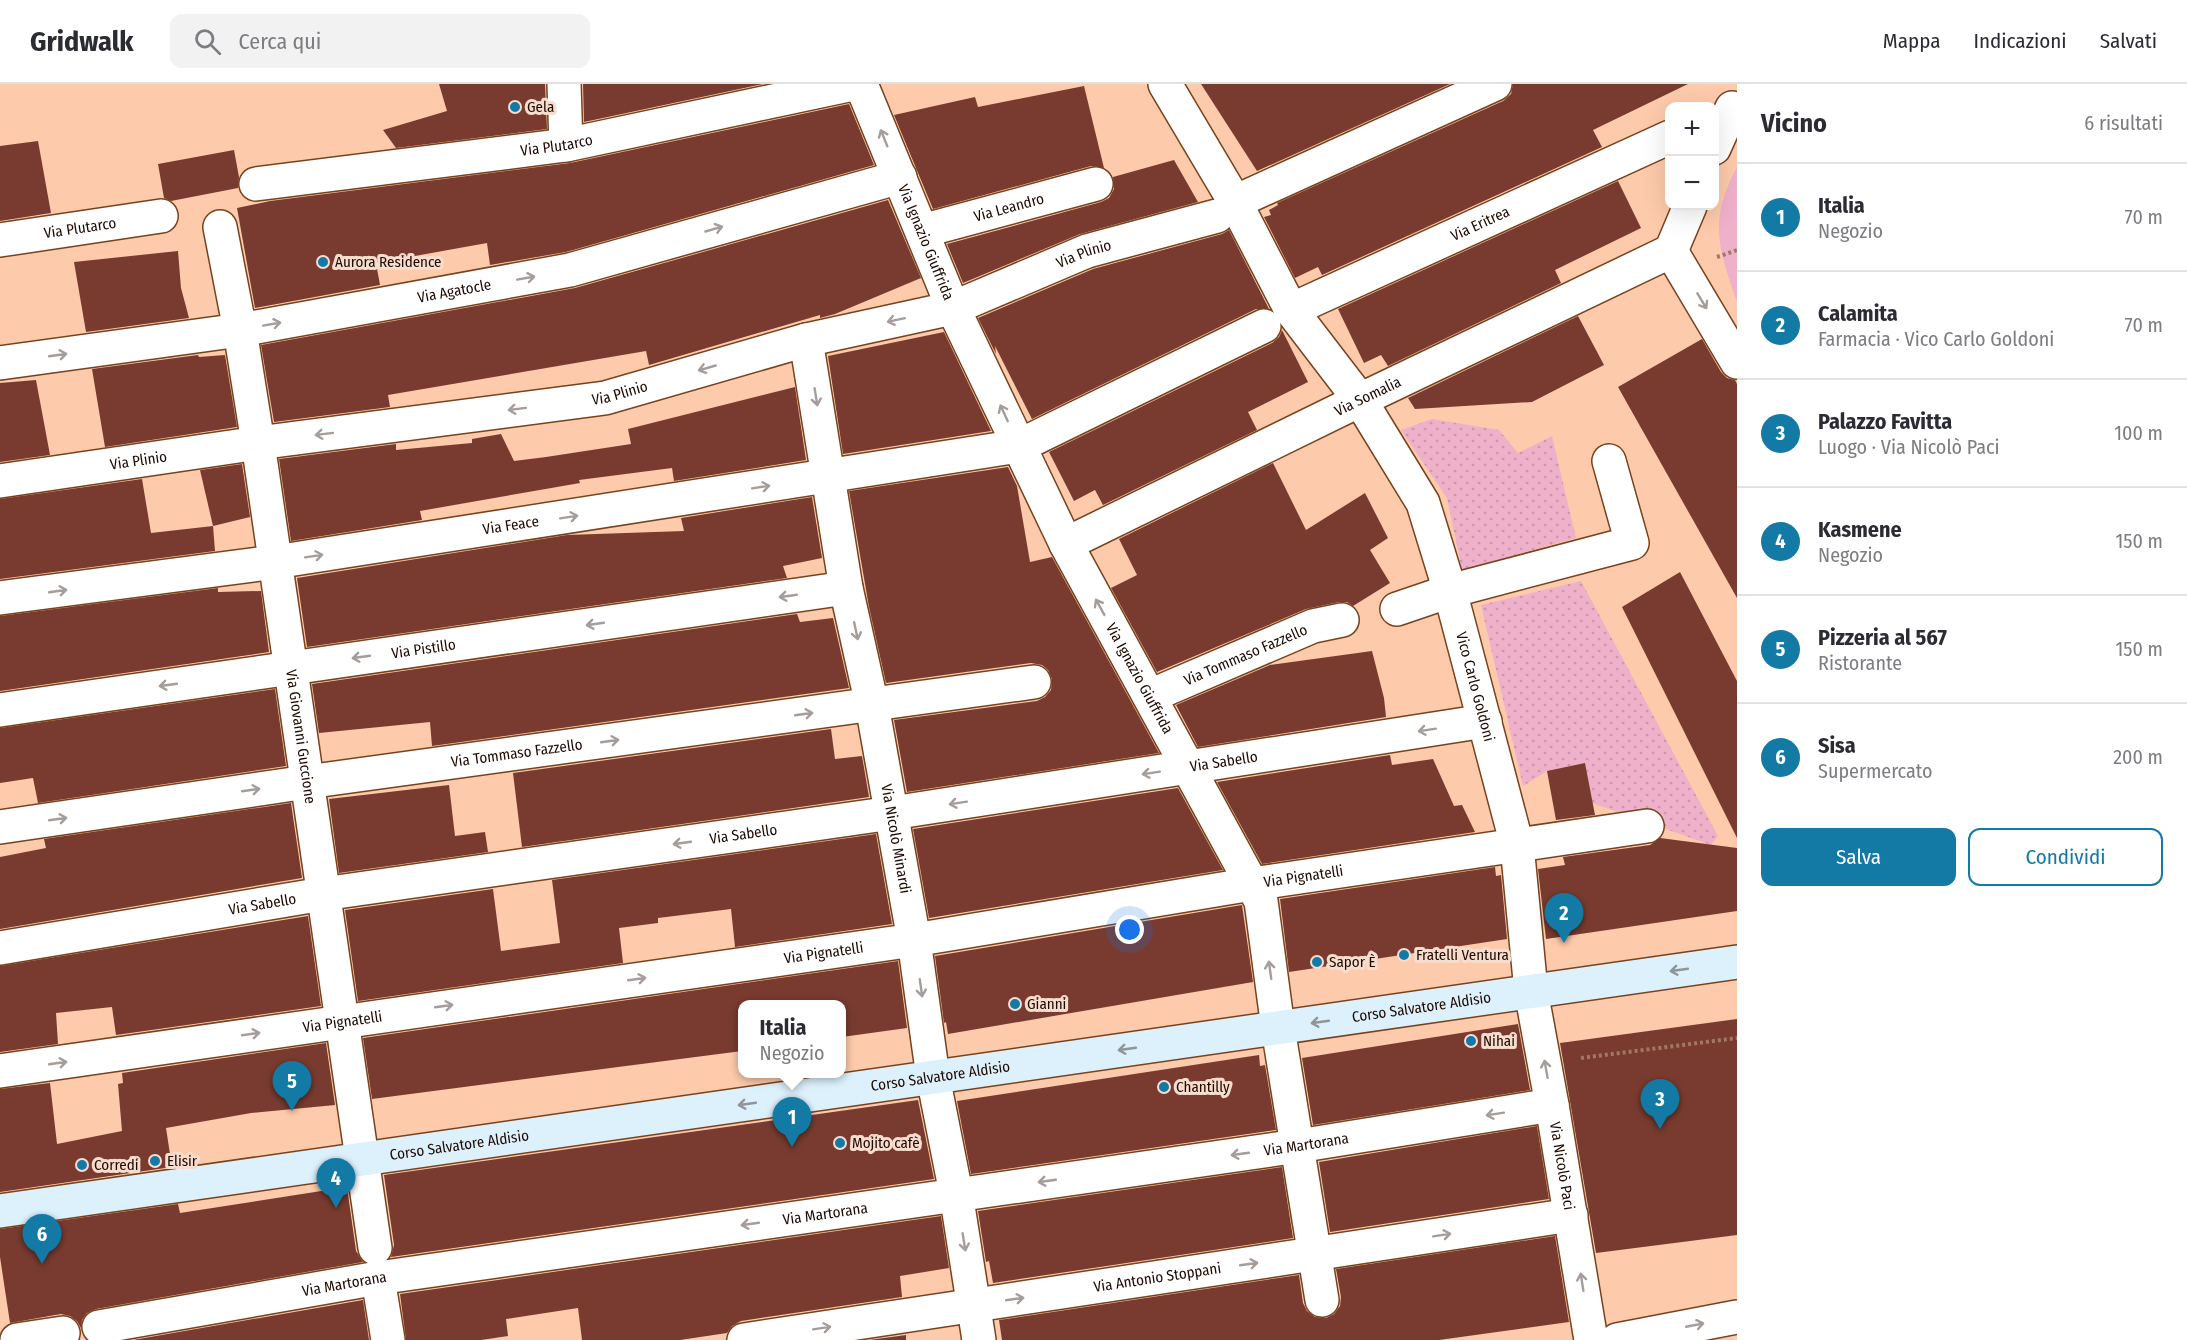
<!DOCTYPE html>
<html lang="it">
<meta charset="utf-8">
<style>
:root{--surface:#fff;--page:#f2f2f3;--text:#2b2b33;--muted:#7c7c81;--line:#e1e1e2;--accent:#137aa5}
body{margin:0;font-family:"Fira Sans Condensed",sans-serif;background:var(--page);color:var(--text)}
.controls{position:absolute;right:18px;top:18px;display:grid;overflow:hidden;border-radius:12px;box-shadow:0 6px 24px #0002}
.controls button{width:54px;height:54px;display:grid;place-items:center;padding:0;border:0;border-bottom:2px solid var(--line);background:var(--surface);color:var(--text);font:30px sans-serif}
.you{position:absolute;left:1130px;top:846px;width:21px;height:21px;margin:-15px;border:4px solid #fff;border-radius:50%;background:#1a73e8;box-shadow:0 0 0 9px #1a73e833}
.badge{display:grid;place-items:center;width:39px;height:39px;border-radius:50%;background:var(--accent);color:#fff;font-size:20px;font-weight:700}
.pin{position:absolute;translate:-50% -50px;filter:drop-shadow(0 2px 3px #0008)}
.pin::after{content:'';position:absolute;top:32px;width:21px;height:18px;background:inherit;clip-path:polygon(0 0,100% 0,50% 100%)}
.popup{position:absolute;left:738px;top:916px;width:108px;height:78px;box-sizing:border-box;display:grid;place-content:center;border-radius:12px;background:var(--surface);filter:drop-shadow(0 2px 4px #0005);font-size:20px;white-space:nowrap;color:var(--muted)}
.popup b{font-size:22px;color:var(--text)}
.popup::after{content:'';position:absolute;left:50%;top:100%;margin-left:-12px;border:12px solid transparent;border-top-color:var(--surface)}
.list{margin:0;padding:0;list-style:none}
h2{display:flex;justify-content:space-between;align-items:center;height:78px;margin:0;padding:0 24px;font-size:26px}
h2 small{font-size:20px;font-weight:400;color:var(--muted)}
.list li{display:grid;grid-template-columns:39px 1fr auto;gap:18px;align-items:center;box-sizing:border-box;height:108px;padding:0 24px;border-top:2px solid var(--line)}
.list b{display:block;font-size:22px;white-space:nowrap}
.list p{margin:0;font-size:20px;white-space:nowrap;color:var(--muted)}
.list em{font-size:20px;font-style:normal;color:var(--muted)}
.actions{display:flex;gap:12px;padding:18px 24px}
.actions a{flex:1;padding:14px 0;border:2px solid var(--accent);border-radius:12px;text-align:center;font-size:21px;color:var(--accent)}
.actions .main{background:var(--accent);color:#fff}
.icon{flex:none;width:33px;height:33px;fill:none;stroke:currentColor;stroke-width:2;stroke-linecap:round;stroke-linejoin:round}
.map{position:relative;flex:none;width:1737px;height:1256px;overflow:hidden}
header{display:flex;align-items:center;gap:36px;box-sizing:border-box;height:84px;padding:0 30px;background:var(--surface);border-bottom:2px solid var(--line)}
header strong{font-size:28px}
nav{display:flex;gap:33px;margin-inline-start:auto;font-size:21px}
.search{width:420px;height:54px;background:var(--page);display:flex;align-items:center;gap:15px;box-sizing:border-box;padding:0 21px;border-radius:12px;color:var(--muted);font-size:22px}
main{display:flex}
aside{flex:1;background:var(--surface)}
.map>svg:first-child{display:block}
.grass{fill:url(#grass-dots)}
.park{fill:#efb1ca}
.building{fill:#793b2f}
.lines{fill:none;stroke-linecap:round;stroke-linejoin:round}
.street-casing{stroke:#77421c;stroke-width:36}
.secondary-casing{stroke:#77421c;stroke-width:36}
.path{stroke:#9f7963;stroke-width:4;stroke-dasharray:3 3;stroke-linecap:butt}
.street{stroke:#fff;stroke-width:33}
.secondary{stroke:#dcf1fc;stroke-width:33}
.oneway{stroke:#a59d99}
.oneway2{stroke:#909597}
.poi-dot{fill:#137aa5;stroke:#f7ddce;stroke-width:2}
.labels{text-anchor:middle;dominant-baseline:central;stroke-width:6;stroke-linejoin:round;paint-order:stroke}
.poi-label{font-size:15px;fill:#1f0a00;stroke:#f7ddce;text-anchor:start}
.street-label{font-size:15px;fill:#1f0a00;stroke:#f7ddce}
</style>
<header>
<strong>Gridwalk</strong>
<div class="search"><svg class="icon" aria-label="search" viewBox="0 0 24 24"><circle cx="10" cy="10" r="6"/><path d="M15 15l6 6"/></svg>Cerca qui</div>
<nav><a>Mappa</a><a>Indicazioni</a><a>Salvati</a></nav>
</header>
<main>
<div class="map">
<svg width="1737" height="1256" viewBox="0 0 1737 1256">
<defs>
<pattern id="grass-dots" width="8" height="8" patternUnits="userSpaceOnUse" patternTransform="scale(1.5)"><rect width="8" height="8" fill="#efb1ca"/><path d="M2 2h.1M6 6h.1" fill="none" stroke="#cc97ac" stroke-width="1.8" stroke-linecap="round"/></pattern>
</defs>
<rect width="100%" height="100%" fill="#fdcaab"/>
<!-- grass -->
<path class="grass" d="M1432 335 1499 346 1518 369 1552 352 1576 454 1462 486 1447 414 1401 346Z
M1581 497 1718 752 1711 761 1592 719 1585 680 1547 687 1523 702 1481 521Z"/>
<!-- park -->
<path class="park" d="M1737 84V216H1736C1724 179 1711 149 1725 110 1729 101 1731 92 1737 84Z"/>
<!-- building -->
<path class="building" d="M439 0H545L547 45 396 64 383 46 447 27Z
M583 0H763L584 38Z
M1201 0H1450L1257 87Z
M1513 0H1688L1593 46 1602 63 1322 191 1318 183 1295 194 1264 133 1271 131 1269 126 1278 121 1277 119 1503 17 1511 10Z
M1084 2 1104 84 1091 82 933 125 894 31 975 13 978 23Z
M849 20 874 81 566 168 490 181 487 159 376 179 380 201 255 224 237 124 270 117 570 79Z
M38 57 51 129 0 137V62Z
M234 66 239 93 238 104 171 117 164 114 158 80Z
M1174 76 1198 118 1080 150 963 199 947 160 1101 118 1109 114 1114 105 1113 93Z
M1618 97 1641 144 1555 186 1561 199 1388 282 1381 271 1364 279 1338 225Z
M888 116 921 194 835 230 820 234V231L649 281 646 267 388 311 390 323 274 338 261 261 575 204Z
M1229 146 1269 225H1256L1032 335 995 262 996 270 978 234 1093 185 1222 150Z
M178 167 181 204 189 234 86 248 74 178Z
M1578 232 1604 281 1532 318 1415 325 1408 314Z
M1282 246 1308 298 1248 328 1257 346 1103 421 1095 406 1074 417 1049 368 1272 259 1279 253Z
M944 248 991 347 843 370 828 272Z
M1702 255 1721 288 1727 294 1735 296 1737 300V514L1618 303Z
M198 271 199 273 225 271 237 343 105 363 92 285Z
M36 296 50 371 0 378V299Z
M795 303 806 376 674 397 672 384 579 396 580 399 420 427 422 436 291 457 279 375 396 360V366L472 359V355L501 350 514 377 546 373 631 360 628 345Z
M1273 379 1306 446 1365 409 1388 454 1370 466 1390 499 1353 522 1347 518H1339L1306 525 1157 588 1111 504 1137 491 1119 455Z
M242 380 250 433 213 442 200 386Z
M1008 383 1017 402 1030 478 1052 473 1159 669 907 708 894 636 1037 617 1045 613 1051 606 1052 595 1048 586 1042 581 1031 579 886 599 869 523 849 407Z
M142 395 151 449 213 442 215 467 0 495V415Z
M812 413 822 474 783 482 787 494 307 563 297 494 567 451 684 447 681 434Z
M1680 488 1737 597V754L1622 523Z
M218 504V508L261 507 269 568 0 607V532Z
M797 530 800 538 833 534 849 604 432 662 430 638 319 649 312 600Z
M1372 567 1384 614 1386 633 1198 663 1176 621 1270 581Z
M275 605 286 682 38 719 33 694 0 699V644Z
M831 645 835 675 862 672 869 713 522 763 513 689Z
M1390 671 1392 681 1433 675 1454 722 1462 721 1475 748 1262 780 1217 698Z
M1585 679 1595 731 1556 736 1547 687Z
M449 701 455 752 485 748 488 768 339 789 329 715Z
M1178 704 1223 786 929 834 913 745Z
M291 719 302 794 0 845V773L46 764 44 755Z
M876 750 892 840 735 863 731 825 658 834V839L619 844 623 879 358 917 345 826 493 805 501 867 560 859 552 796Z
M1660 754 1737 764V827L1546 855 1538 785 1565 781 1563 773 1650 761Z
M1495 783 1496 792 1501 791 1507 855 1289 888 1280 815Z
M1242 821 1253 898 948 950 946 938 944 939 935 872Z
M308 832 321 922 116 951 112 923 56 929 58 960 0 968V882Z
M898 877 907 944 842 953V921H742V967L372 1015 363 954Z
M1737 935V1151L1596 1169 1560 959Z
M1518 940 1530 1006 1313 1041 1302 974Z
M326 959 335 1021 251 1029 166 1044 172 1083 0 1108V1005L50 999 57 1060 122 1047 118 1000 123 999 122 989Z
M1259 971 1260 982 1265 981 1276 1046 971 1090 957 1017Z
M918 1016 934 1095 391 1173 394 1161 384 1091Z
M1537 1042 1549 1115 1330 1148 1319 1078Z
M1282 1083 1293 1154 993 1199 989 1177 986 1178 978 1127Z
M347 1103 356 1167 363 1178 96 1225 87 1229 82 1236 81 1244 77 1237 70 1232 61 1230 10 1239 0 1173V1145L178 1120 180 1129Z
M941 1132 949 1184 900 1192 902 1213 741 1237 732 1242 727 1249 680 1256H582L578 1224 506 1235 508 1252 481 1256H406L400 1210Z
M1555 1152 1569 1238 1439 1256H1002L999 1236 1299 1191 1303 1219 1307 1227 1315 1233 1326 1234 1334 1230 1340 1222 1341 1213 1336 1185Z
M363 1216 369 1256H133Z
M906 1251V1256H869Z"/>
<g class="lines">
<defs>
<g id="street">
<path d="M564 0 566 61"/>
<path id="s1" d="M861 0 953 224 1066 460 1261 817 1278 944 1322 1216"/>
<path id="s2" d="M1165 0 1235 118 1291 226 1360 316 1423 419 1450 507 1517 761 1531 907 1552 1021 1591 1256"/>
<path d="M1714 64 1732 24"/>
<path id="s3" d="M256 100 566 61 853 0"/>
<path d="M1235 118 1495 0"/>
<path id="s4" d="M220 143 240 246 258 359 375 1164"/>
<path id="s5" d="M922 147 1096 100"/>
<path id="s6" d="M0 156 161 132"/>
<path d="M1671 167 1737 278"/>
<path d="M1671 167 1690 122"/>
<path id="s7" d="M1291 226 1670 53"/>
<path id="s8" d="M806 256 846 504 872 621 914 856 933 993 956 1109 979 1256"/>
<path id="s9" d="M0 279 240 246 570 186 900 93"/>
<path id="s10" d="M0 397 258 359 605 314 806 256 953 224 1087 167 1217 132"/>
<path id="s11" d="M1066 460 1360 316 1671 167"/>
<path id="s12" d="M0 514 275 478 1019 362 1264 242"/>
<path d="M1397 525 1450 507 1632 459 1609 377"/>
<path id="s13" d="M1150 612 1313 542 1342 536"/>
<path id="s14" d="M0 626 846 504"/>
<path id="s15" d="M0 743 307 698 1034 598"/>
<path id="s16" d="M0 864 323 810 892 729 1485 637"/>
<path id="s17" d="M0 987 914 856 1252 800 1647 742"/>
<path d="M378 1194 388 1256"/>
<path id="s18" d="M99 1243 378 1194 1298 1062 1552 1021"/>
<path d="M17 1256 63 1249"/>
<path id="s19" d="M744 1256 1571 1131"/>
<path d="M1617 1256 1737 1233"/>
</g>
<g id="secondary">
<path id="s20" d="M0 1127 1737 878"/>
</g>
</defs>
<!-- street casing -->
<use href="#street" class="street-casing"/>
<!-- secondary casing -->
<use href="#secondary" class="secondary-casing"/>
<!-- path -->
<path class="path" d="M1717 173 1737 166
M1581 974 1737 954"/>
<!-- street -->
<use href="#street" class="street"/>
<!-- secondary -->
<use href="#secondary" class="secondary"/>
</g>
<!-- one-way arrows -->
<defs><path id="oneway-shaft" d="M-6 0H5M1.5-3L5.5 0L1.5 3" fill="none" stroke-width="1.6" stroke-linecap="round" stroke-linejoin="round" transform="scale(1.5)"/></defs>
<g class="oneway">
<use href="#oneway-shaft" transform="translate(884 54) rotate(-112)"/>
<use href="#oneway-shaft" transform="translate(714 145) rotate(-16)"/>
<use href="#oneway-shaft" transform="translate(526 194) rotate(-10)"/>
<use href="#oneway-shaft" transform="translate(1702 217) rotate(59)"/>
<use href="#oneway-shaft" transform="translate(896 236) rotate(168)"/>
<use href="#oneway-shaft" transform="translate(272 240) rotate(-10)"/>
<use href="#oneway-shaft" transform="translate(58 271) rotate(-8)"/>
<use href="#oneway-shaft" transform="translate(707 284) rotate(164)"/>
<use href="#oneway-shaft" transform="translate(816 313) rotate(81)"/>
<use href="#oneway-shaft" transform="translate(517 325) rotate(173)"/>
<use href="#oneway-shaft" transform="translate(1004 329) rotate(-115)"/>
<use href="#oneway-shaft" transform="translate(324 350) rotate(173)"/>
<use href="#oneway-shaft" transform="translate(761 403) rotate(-9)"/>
<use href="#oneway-shaft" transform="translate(569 433) rotate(-9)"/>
<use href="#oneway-shaft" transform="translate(314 472) rotate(-9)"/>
<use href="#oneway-shaft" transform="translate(58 507) rotate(-8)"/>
<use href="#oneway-shaft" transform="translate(788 512) rotate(172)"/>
<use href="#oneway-shaft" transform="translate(1100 523) rotate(-119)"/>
<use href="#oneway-shaft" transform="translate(595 540) rotate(172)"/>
<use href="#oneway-shaft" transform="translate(856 547) rotate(78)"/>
<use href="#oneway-shaft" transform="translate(361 573) rotate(172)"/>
<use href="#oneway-shaft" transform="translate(168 601) rotate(172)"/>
<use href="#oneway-shaft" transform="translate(804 630) rotate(-8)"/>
<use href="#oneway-shaft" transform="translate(1427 646) rotate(171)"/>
<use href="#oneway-shaft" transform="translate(610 657) rotate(-8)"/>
<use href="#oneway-shaft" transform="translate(1151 689) rotate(171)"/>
<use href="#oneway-shaft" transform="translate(251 706) rotate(-8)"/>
<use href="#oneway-shaft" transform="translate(958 719) rotate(171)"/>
<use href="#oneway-shaft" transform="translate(58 735) rotate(-8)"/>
<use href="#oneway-shaft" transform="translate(682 759) rotate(172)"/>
<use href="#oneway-shaft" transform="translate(1270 886) rotate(-98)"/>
<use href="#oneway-shaft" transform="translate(637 895) rotate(-8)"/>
<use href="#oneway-shaft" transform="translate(921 904) rotate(82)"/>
<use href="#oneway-shaft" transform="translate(444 922) rotate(-8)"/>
<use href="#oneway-shaft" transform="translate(251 950) rotate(-8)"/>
<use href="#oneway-shaft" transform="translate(58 979) rotate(-8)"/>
<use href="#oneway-shaft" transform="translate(1546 985) rotate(-100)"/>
<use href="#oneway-shaft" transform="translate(1495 1030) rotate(171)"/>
<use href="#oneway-shaft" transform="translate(1240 1070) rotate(172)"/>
<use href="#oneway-shaft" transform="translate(1047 1097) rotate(172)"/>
<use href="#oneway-shaft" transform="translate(750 1140) rotate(172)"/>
<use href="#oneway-shaft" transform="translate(1442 1151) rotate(-9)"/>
<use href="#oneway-shaft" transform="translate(964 1158) rotate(81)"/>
<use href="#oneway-shaft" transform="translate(1249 1180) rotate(-8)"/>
<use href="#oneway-shaft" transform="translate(1582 1198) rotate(-99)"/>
<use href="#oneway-shaft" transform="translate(1015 1215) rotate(-8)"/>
<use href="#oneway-shaft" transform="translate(1695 1241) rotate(-11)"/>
<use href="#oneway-shaft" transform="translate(822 1244) rotate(-9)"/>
</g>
<g class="oneway2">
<use href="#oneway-shaft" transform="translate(1679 886) rotate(172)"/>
<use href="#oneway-shaft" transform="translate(1320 938) rotate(172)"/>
<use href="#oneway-shaft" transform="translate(1127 965) rotate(172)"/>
<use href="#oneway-shaft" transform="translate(747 1020) rotate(172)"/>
</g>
<!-- markers -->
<g class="poi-dot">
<circle cx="515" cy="23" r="6"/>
<circle cx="323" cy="178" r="6"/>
<circle cx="1404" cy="871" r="6"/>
<circle cx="1317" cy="878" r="6"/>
<circle cx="1015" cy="920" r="6"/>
<circle cx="1471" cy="957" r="6"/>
<circle cx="1164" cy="1003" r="6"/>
<circle cx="840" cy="1059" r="6"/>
<circle cx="155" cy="1077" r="6"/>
<circle cx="82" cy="1081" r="6"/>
</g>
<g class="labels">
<!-- poi labels -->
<g class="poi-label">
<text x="527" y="23">Gela</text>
<text x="335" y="178">Aurora Residence</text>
<text x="1416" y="871">Fratelli Ventura</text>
<text x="1329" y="878">Sapor È</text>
<text x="1027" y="920">Gianni</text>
<text x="1483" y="957">Nihai</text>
<text x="1176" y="1003">Chantilly</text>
<text x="852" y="1059">Mojito cafè</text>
<text x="167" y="1077">Elisir</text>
<text x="94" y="1081">Corredi</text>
</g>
<!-- street labels -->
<g class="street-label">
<text stroke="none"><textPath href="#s3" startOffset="303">Via Plutarco</textPath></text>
<text stroke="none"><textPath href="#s5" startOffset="90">Via Leandro</textPath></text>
<text stroke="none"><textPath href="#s7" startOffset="208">Via Eritrea</textPath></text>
<text stroke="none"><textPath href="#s6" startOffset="81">Via Plutarco</textPath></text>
<text stroke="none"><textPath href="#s1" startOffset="171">Via Ignazio Giuffrida</textPath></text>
<text stroke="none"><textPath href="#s10" startOffset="1112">Via Plinio</textPath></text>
<text stroke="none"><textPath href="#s9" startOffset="460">Via Agatocle</textPath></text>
<text stroke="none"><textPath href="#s10" startOffset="626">Via Plinio</textPath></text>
<text stroke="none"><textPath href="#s11" startOffset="336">Via Somalia</textPath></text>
<text stroke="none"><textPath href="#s10" startOffset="140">Via Plinio</textPath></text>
<text stroke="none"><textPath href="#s12" startOffset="516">Via Feace</textPath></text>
<text stroke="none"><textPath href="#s14" startOffset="428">Via Pistillo</textPath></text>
<text stroke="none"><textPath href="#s13" startOffset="104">Via Tommaso Fazzello</textPath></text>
<text stroke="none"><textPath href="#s1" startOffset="657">Via Ignazio Giuffrida</textPath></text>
<text stroke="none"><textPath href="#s2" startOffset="684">Vico Carlo Goldoni</textPath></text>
<text stroke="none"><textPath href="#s4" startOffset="516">Via Giovanni Guccione</textPath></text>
<text stroke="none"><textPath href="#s15" startOffset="522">Via Tommaso Fazzello</textPath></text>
<text stroke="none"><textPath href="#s16" startOffset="1238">Via Sabello</textPath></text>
<text stroke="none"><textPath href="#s16" startOffset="752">Via Sabello</textPath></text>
<text stroke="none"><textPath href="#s8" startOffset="507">Via Nicolò Minardi</textPath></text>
<text stroke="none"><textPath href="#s17" startOffset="1318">Via Pignatelli</textPath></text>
<text stroke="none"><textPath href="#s16" startOffset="266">Via Sabello</textPath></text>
<text stroke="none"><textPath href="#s17" startOffset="832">Via Pignatelli</textPath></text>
<text stroke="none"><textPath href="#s20" startOffset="1436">Corso Salvatore Aldisio</textPath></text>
<text stroke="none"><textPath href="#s17" startOffset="346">Via Pignatelli</textPath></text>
<text stroke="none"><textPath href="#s20" startOffset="950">Corso Salvatore Aldisio</textPath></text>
<text stroke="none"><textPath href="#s18" startOffset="1221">Via Martorana</textPath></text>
<text stroke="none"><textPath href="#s20" startOffset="464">Corso Salvatore Aldisio</textPath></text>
<text stroke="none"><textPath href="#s2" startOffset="1172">Via Nicolò Paci</textPath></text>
<text stroke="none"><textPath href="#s18" startOffset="735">Via Martorana</textPath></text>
<text stroke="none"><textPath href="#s19" startOffset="418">Via Antonio Stoppani</textPath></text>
<text stroke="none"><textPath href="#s18" startOffset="249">Via Martorana</textPath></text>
</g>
</g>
</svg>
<div class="controls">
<button>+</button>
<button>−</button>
</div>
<div class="you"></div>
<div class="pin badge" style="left:792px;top:1063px">1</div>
<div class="popup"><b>Italia</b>Negozio</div>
<div class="pin badge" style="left:1564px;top:859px">2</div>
<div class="pin badge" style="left:1660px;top:1045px">3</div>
<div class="pin badge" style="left:336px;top:1124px">4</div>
<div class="pin badge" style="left:292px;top:1027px">5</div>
<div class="pin badge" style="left:42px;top:1180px">6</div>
</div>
<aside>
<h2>Vicino<small>6 risultati</small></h2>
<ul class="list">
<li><span class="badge">1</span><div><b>Italia</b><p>Negozio</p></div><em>70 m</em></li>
<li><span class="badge">2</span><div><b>Calamita</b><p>Farmacia · Vico Carlo Goldoni</p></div><em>70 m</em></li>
<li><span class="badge">3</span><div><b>Palazzo Favitta</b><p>Luogo · Via Nicolò Paci</p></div><em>100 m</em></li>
<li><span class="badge">4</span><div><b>Kasmene</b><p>Negozio</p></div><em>150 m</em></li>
<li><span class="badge">5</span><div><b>Pizzeria al 567</b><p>Ristorante</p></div><em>150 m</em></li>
<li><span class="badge">6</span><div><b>Sisa</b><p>Supermercato</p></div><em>200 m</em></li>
</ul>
<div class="actions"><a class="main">Salva</a><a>Condividi</a></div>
</aside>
</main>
